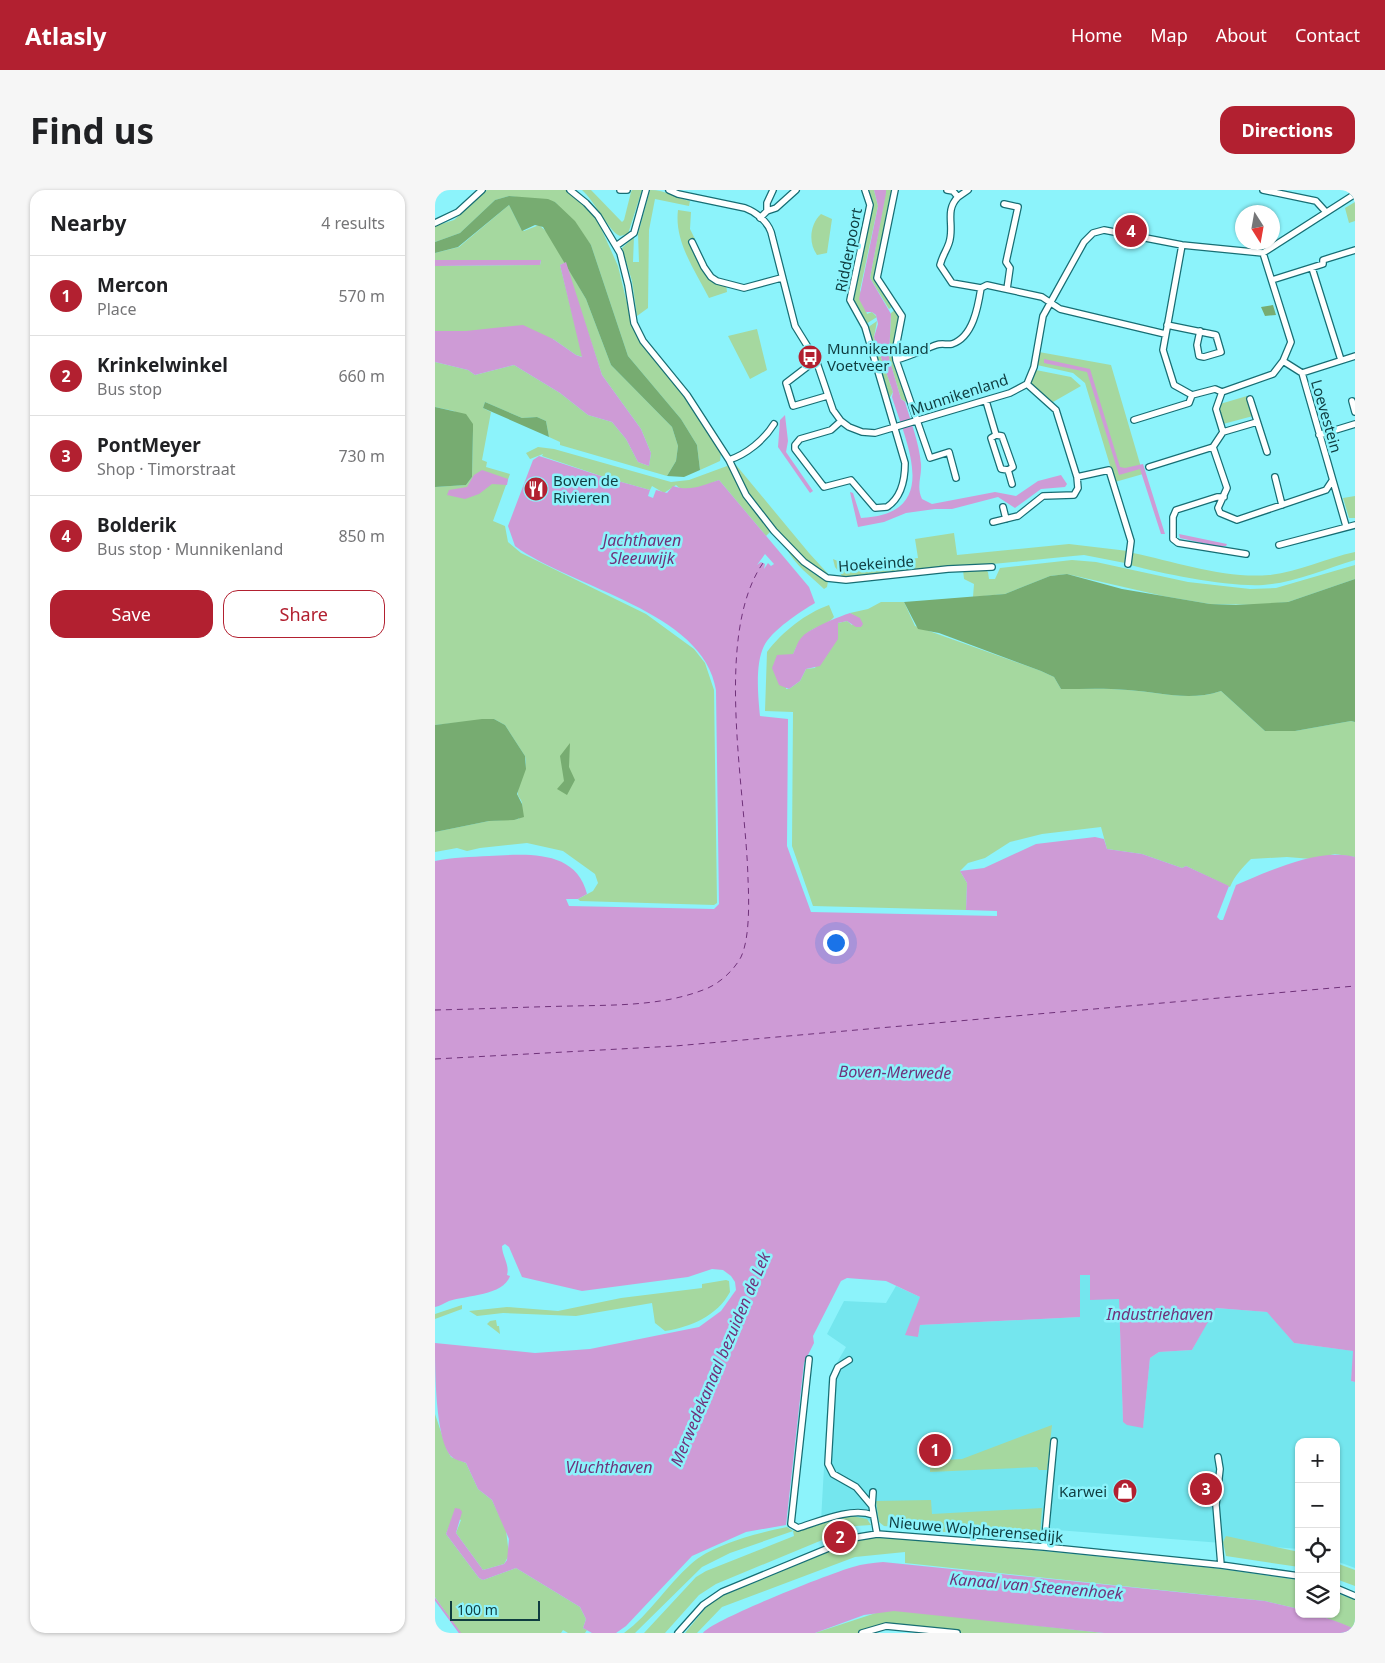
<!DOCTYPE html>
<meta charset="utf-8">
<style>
:root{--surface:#fff;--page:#f6f6f6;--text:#202124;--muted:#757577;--line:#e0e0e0;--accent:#b22030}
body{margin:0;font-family:"Noto Sans",sans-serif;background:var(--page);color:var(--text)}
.controls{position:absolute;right:15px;bottom:15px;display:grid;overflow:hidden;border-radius:10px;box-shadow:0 1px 4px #0004}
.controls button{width:45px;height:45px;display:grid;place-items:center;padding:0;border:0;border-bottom:1px solid var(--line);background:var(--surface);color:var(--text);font:25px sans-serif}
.compass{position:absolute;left:800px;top:15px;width:45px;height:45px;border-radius:50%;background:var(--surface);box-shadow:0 1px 4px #0004;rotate:169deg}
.scale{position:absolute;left:15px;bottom:12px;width:90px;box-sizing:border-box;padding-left:5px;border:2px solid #0f3d40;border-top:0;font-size:14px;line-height:18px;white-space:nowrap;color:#0f3d40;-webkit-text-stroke:4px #8cf3fb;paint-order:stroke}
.you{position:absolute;left:400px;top:752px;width:18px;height:18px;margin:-12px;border:4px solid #fff;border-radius:50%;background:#1a73e8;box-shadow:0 0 0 8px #1a73e833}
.badge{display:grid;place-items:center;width:32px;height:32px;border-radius:50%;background:var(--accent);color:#fff;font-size:16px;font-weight:700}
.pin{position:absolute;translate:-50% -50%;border:2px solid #fff;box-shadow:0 1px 5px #0006}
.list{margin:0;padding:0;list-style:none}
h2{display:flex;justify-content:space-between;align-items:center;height:65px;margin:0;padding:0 20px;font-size:21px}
h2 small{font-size:16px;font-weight:400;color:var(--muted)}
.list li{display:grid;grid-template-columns:32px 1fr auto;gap:15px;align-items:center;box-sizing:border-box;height:80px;padding:0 20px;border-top:1px solid var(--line)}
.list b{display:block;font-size:19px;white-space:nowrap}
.list p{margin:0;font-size:16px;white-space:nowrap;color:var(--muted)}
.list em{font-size:16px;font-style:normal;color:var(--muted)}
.actions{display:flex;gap:10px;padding:15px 20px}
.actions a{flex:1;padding:11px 0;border:1px solid var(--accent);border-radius:15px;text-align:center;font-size:18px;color:var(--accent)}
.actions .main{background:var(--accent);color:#fff}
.icon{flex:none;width:28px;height:28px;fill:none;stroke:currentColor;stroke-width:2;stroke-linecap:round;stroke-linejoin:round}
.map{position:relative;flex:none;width:920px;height:1443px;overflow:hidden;border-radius:15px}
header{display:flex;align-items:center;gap:30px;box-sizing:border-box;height:70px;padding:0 25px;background:var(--accent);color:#fff}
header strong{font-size:24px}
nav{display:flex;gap:28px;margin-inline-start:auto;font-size:18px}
.intro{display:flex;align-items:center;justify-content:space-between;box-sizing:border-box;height:120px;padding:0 30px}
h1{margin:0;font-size:35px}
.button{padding:12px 22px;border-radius:15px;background:var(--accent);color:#fff;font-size:18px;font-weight:700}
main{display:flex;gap:30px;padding:0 30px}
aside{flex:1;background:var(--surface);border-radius:15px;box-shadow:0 1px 4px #0004}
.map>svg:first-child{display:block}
.built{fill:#74e6ee}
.green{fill:#a5d89f}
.forest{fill:#77ac71}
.water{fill:#ce9bd6}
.pier{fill:#8cf3fb}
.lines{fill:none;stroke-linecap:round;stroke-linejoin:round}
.stream{stroke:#ce9bd6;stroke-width:2}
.ferry{stroke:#70327a;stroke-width:1;stroke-dasharray:6 5;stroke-linecap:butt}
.minor-casing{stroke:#176e74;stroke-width:8}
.minor{stroke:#fff;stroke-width:5.5}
.labels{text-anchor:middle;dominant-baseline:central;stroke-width:5;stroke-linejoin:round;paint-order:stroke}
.street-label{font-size:15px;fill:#0f3d40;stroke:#8cf3fb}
.poi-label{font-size:15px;fill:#0f3d40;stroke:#8cf3fb;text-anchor:start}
.water-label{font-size:16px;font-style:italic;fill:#70327a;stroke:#8cf3fb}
</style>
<header>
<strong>Atlasly</strong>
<nav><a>Home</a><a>Map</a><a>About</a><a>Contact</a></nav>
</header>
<div class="intro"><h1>Find us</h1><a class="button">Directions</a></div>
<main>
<aside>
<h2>Nearby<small>4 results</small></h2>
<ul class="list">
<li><span class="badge">1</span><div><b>Mercon</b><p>Place</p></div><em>570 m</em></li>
<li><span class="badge">2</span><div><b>Krinkelwinkel</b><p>Bus stop</p></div><em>660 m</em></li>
<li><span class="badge">3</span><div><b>PontMeyer</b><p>Shop · Timorstraat</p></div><em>730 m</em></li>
<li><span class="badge">4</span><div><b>Bolderik</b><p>Bus stop · Munnikenland</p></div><em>850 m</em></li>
</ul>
<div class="actions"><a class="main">Save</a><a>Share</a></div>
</aside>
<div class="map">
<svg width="920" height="1443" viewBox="0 0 920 1443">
<rect width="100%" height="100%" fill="#8cf3fb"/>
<!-- built -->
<path class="built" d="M645 1085H655L684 1109 688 1232 708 1237 715 1168 724 1162 757 1160 780 1118 833 1122 859 1153 919 1161 916 1191 920 1192V1378L901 1371V1252H864V1359L494 1330 386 1331 394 1186 411 1157 392 1144 409 1111 451 1113 461 1096 485 1107 483 1147 485 1135 645 1127Z"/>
<!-- green -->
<path class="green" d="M52 0H131L156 21 165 36 183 76 197 134 207 153 253 210 286 263 285 271 265 280 262 255 246 229 193 166 156 55 120 12 74 6 60 10 25 43 0 52V36L19 30Z
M147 0H156L187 32 189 30 196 2 197 0H207L193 44 185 46C175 43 159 10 147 0Z
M215 0C232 0 239 8 255 11L254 16 220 9 214 40 213 118 202 126 197 91 187 58 199 47 198 72H204L203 44Z
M432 0H439L443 16 425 100 432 124 437 122 442 127 431 134 418 108 437 15Z
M451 0H457L440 88 458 116 454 119 435 88Z
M920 12V31L914 33 910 18Z
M74 15 86 39 89 41 104 35 112 42 151 109 176 175 237 237 243 256 241 271 232 286 125 255V252L114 247 111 231 102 227 87 228 50 212 48 218 56 222 47 270 52 272 51 277 75 284 58 331 70 336 73 352 86 363 211 424 259 459 270 473 279 500 282 713 279 715 145 711 143 709 158 701 163 693 160 684 128 661 92 653 45 658 32 661 22 658 0 662V642L54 631 84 629C85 625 88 617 87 613 86 608 82 607 83 602 83 588 94 582 90 566L70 535 59 529 0 535V297L31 295 37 287 38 240 19 221 0 217V172L33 180 40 185 79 175 125 203 153 225 177 232 191 249 203 272 214 276 216 263 206 239 167 185 130 73 125 75 148 167 141 165 118 149 31 141H0V76L105 75 106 70H0V63L24 57Z
M243 20 256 22 255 39 260 49 255 51 269 82 291 94 292 102 274 108C260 80 239 52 243 20Z
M386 24 397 29 392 63 382 65C373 53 375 34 386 24Z
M461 119 464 126 457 163 474 214 466 209 454 168 456 123Z
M442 131 439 147 458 202 454 209 432 138Z
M322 139 332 180 315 189 293 146Z
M604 162 676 175 708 284 680 292 650 193 638 183 602 175Z
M601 180 636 187 646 196 618 212 596 194V190Z
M812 206 818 226 788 234 784 218 785 214Z
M103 257 119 259 236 292 254 290 292 276 295 278 311 309 336 341 331 346 284 290C273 294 250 306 241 295L229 303 217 296 215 300 172 288 107 266 108 264 95 269 91 263Z
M301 275 374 363 396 387C373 383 303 299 301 275Z
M920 306V328H914L908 308Z
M519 343 522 365 634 354 693 361 690 373 649 365 638 366 417 388 407 386 400 377 398 369 414 376 483 368 480 349Z
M351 357 379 384 393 391 392 397 389 399C376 386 359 375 351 357Z
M920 362V370C890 379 859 393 828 395 793 397 729 384 695 375L698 363C741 372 790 389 834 385 864 382 891 368 920 362Z
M637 370 661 372 753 392 815 399 841 398 920 375V389L853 412 824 415 775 414 728 406 632 384 615 386 570 404 538 407 539 394 529 389 528 380H550L553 382 554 389H560L565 378Z
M446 412H469L480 436 606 481 619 487 626 499C649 499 671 498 693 500 725 502 754 512 786 501L830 541H860L916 531 920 532V667L900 664 877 669 852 667 816 669C807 678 800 685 795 697L751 676 747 678 707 664 672 659 666 637 607 644 575 652 550 668 533 673 525 681 532 693 531 720 378 716 357 656 358 522 330 521 332 462C347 442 371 423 394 415L399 427C392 435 383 436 375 441 356 454 355 478 351 499H354L365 491 371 479 380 478 403 433 412 431 417 435 423 428 415 423 433 419Z
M291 1090 294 1091 295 1102C282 1126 256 1137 230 1141L220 1133 217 1113 141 1126 68 1123 42 1126 34 1121 72 1117 123 1121 186 1108 267 1098V1094Z
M27 1115V1119L0 1129V1124Z
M61 1130 62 1136H64L65 1144 52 1134 55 1131Z
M0 1224 12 1260 16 1267 31 1273 43 1299 57 1310 71 1340 74 1365 69 1374 48 1380 21 1343 26 1330 18 1327 11 1344 44 1388 48 1390 81 1378 145 1417 151 1429 148 1438 152 1440 150 1443H133L128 1440 126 1443H25L0 1407Z
M617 1235 612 1280H604L602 1277 495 1282V1271L527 1269Z
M496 1310 497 1324 607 1318 605 1347 590 1350 449 1336 444 1332 441 1311Z
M417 1326 432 1329 436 1335 421 1336 281 1394 264 1405 230 1443H209L261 1387 271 1381 359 1346 358 1341 295 1363 267 1377 200 1443H189C215 1424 232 1395 256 1374 278 1354 323 1343 352 1337L358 1341Z
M791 1346 864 1362V1377L791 1366 788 1352Z
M438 1347 480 1348 779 1378 864 1390V1419L830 1411 470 1373V1362L420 1367 287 1417 262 1443H250L273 1415 287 1406 425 1349Z
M901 1373 920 1380V1396L901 1389Z
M901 1403 920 1410V1439L880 1424H901Z
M447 1421H469L669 1443H527L462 1435 427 1443H380Z"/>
<!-- forest -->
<path class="forest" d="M74 6 113 9 120 12 140 31 156 55 193 166 246 229 262 255 265 280 249 287 232 286 241 271 243 256 237 237 176 175 151 109 108 37 100 35 87 41 74 15 23 57 0 63V52L25 43 60 10Z
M838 115 841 125 830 126 826 117Z
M50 212 87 228 102 227 111 231 114 247 48 218Z
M0 217 31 224 38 234V240L37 287 31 295 0 297Z
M632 384 687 399 775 414 801 415 853 412 920 389V532L916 531 860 541H830L786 501C753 512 726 502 693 500 671 498 649 499 626 499L619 487 606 481 504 443 483 439 469 412 570 404 615 386Z
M47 529H59L70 535 90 566 91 579 82 604 87 614 89 627 79 630 54 631 0 642V535Z
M135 553 134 577 140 590 132 605 122 599 129 591 125 566Z"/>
<!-- water -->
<path class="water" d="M439 0H451V3L435 88 456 124 454 168 466 209 470 212C476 232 484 253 486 274 487 287 481 296 487 309L497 314 560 302 581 306 603 291 626 285 632 294 630 297 606 299 580 318 563 307 517 319H500L471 323 449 332 423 337 415 302 418 303 426 328C507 324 472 255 457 207L458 202 439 147 443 134 441 125 437 122H431L424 109 443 16Z
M0 70H106L105 75 0 76Z
M131 72 167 185 206 239 216 263 214 276 203 272 191 249 177 232 153 225 125 203 79 175 40 185 33 180 0 172V141H31L88 135 118 149 141 165 147 167 125 75Z
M609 169 655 179 685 277 690 278 708 274 730 344H726L705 279 684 285 652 182 609 173Z
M350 225 353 251 351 262 378 301 375 303 343 257 345 230Z
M104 266 172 288 215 300 213 306 218 308 221 300 232 303 238 296C255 302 268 295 284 290L374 397 380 413C366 421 336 441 329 456 320 474 323 506 325 526L353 529 352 656 376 722 562 726V721L531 720 532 693 525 681 549 678 601 654 660 647 669 649 672 659 707 664 747 678 751 676 794 696 782 727 785 730H788L801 695C834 681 885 657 920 667V1192L916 1191 918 1161 859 1153 832 1122 781 1118 757 1160 724 1162 715 1168 708 1238 692 1235 688 1232 684 1109 655 1110V1085H645V1127L485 1135 483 1147 470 1145 485 1107 451 1091 412 1088 406 1091 378 1146 379 1153 369 1173 351 1335 311 1342 257 1366 191 1436 181 1443H157L148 1438 151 1429 145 1417 81 1378 48 1390 44 1388 11 1344 20 1318 25 1319 27 1322 21 1343 48 1380 69 1374 72 1370 74 1349 57 1310 43 1299 31 1273C27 1271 20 1270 17 1267 0 1252 0 1177 0 1153L100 1163 155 1159 264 1137 286 1121 301 1100 300 1092 296 1086 288 1080 277 1079 253 1087 147 1101 87 1087 74 1057 70 1054 67 1056C67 1066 75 1075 72 1085L75 1086C68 1106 32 1105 14 1111 9 1113 5 1116 0 1117V671C18 667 36 667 54 666 91 664 141 659 152 704L143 709H131L134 716 279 719 284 714 281 500C269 421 136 398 80 356L73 336 98 270Z
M47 280 73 289 72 295 57 294 44 304 30 309 12 305 14 300 32 297 39 285Z
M744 344 792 354 791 356H781L745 348Z
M415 423 425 428 428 434 426 437H421L412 431 403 433V449L385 476 371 479 365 491 354 499 344 495 337 478 342 465 358 464C361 458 363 450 368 446 374 439 405 426 415 423Z
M448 1372 830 1411 864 1419V1424C885 1424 901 1431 920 1439V1443H669L459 1421 429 1425 380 1443H268C277 1430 396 1383 418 1377 427 1374 438 1373 448 1372Z"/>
<!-- pier -->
<path class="pier" d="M330 364 339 374 336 376 333 373 329 379 330 374 326 372 322 375Z"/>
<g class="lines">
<!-- stream -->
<path class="stream" d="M0 1409 25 1443"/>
<!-- ferry -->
<path class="ferry" d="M0 820C45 819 91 817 136 816 182 815 230 816 273 798 286 792 299 780 306 767 315 748 314 710 313 689 311 602 278 445 328 373
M0 869 240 856 920 796"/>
<defs>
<path id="minor" d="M135 0 151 13 163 26 185 63 193 95 199 133 208 151 252 205 294 270 311 305 339 341 369 372 392 388 411 390 513 379 557 377
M185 0H192
M234 0 243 4 310 18C321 22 332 31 336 42L360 136 381 170 398 220 406 231 414 237 427 242 440 243 575 203 592 194 599 177 608 126 649 52 658 43 669 40 747 55 828 63 920 4
M460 0 442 88 467 126 460 162 461 170 495 268 514 262 521 288
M512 0 518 1 523 7C509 21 520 36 514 53 511 62 508 64 505 75L517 93 546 98 552 95 607 107 625 119 730 144
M828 0 881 11 891 22
M523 7 533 0
M569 14 583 17 571 72 575 78 572 99
M332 21V13L338 0
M325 28 332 21 341 18 361 0
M0 33 23 22 47 0
M257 52 269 77 276 87 282 91 309 98 346 88
M747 55 728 160 739 195 757 205 780 199 787 202
M181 56 199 43 211 0
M828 63 856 152 848 171 867 183 911 336
M877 78 906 170
M837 90 888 74V70L920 60
M732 135 781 145 786 162 769 167 764 166 762 155 765 141
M381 170 351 193 358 216 392 206
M461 170C475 166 488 160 501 155 506 153 512 155 517 154 538 147 543 117 546 98
M848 171 838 184 787 202 781 219 788 242 778 257 792 298 783 318 785 323 802 330 891 300 897 291
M867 183 920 166
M592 194 621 220 642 287 674 280 696 351 693 374
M815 209 832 262
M551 211 561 245 556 248 566 279 573 280 578 277 567 246 561 245
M917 211 920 222
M699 230 754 213 757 205
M406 231 396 240 365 249 360 255V259L389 297 416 290 440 318 452 317C467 307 470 290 470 273L430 137 415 110 435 15 430 0
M788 242 822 232
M884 245 920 234
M294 270C312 264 329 250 339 234
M714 277 778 257
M573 280 577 294
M840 287 847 315
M789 307H782L741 320 738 327V349L743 353 811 364
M568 317 571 329
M558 332 583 326 608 306 639 305 643 298 642 287
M844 355 920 335
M374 1169 356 1334 363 1338C385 1331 416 1317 438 1325
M414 1170 403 1177 398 1188 393 1274 398 1284 421 1297 437 1316
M783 1267 785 1279 781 1315 786 1375
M438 1302 437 1316 442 1344
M609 1357 619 1251
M901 1398 920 1406
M243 1443 268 1415 287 1402 418 1348 442 1344 609 1357 786 1375 864 1386
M427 1443 451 1436 522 1443"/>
</defs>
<!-- minor casing -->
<use href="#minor" class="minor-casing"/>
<!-- minor -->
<use href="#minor" class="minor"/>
</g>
<!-- icons -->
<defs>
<symbol id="bus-disc" viewBox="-11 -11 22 22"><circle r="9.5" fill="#b22030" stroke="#8cf3fb"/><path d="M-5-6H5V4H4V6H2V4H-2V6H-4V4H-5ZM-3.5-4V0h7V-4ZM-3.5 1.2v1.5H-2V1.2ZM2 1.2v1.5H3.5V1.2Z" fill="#fff"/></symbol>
<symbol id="restaurant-disc" viewBox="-11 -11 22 22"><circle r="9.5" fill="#b22030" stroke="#8cf3fb"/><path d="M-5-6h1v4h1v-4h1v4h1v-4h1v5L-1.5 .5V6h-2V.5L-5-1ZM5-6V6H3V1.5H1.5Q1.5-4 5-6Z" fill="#fff"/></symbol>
<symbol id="shop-disc" viewBox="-11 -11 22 22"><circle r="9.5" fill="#b22030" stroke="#8cf3fb"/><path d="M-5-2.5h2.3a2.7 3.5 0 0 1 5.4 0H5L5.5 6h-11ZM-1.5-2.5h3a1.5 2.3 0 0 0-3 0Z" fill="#fff"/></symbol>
</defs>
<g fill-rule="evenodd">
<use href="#bus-disc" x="361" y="153" width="28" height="28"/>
<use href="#restaurant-disc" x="87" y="285" width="28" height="28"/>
<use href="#shop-disc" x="676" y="1287" width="28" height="28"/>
</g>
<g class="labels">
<!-- street labels -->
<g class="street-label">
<text transform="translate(413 60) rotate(-79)">Ridderpoort</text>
<text transform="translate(524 204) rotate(-18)">Munnikenland</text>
<text transform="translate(892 226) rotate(74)">Loevestein</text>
<text transform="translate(441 373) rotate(-4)">Hoekeinde</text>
<text transform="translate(541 1339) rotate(5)">Nieuwe Wolpherensedijk</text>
</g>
<!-- poi labels -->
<g class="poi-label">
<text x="392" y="158">Munnikenland<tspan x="392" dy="17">Voetveer</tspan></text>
<text x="118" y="290">Boven de<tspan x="118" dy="17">Rivieren</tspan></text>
<text x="672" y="1301" text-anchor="end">Karwei</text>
</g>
<!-- water labels -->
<g class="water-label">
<text x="207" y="350">Jachthaven<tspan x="207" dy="18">Sleeuwijk</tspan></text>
<text transform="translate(460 882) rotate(1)">Boven-Merwede</text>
<text x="725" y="1124">Industriehaven</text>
<text transform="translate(285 1169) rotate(-67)">Merwedekanaal bezuiden de Lek</text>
<text x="174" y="1277">Vluchthaven</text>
<text transform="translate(601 1396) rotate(5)">Kanaal van Steenenhoek</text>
</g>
</g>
</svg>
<div class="controls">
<button>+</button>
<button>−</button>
<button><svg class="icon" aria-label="locate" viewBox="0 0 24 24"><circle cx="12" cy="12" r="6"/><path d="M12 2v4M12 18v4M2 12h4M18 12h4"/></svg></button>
<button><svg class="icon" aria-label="layers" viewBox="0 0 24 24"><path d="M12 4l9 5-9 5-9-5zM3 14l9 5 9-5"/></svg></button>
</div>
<svg class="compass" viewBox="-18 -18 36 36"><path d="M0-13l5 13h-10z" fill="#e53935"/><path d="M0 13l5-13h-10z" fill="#757577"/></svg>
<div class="scale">100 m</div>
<div class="you"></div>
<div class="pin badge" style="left:500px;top:1260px">1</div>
<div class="pin badge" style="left:405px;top:1347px">2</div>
<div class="pin badge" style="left:771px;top:1299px">3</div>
<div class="pin badge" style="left:696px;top:41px">4</div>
</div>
</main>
